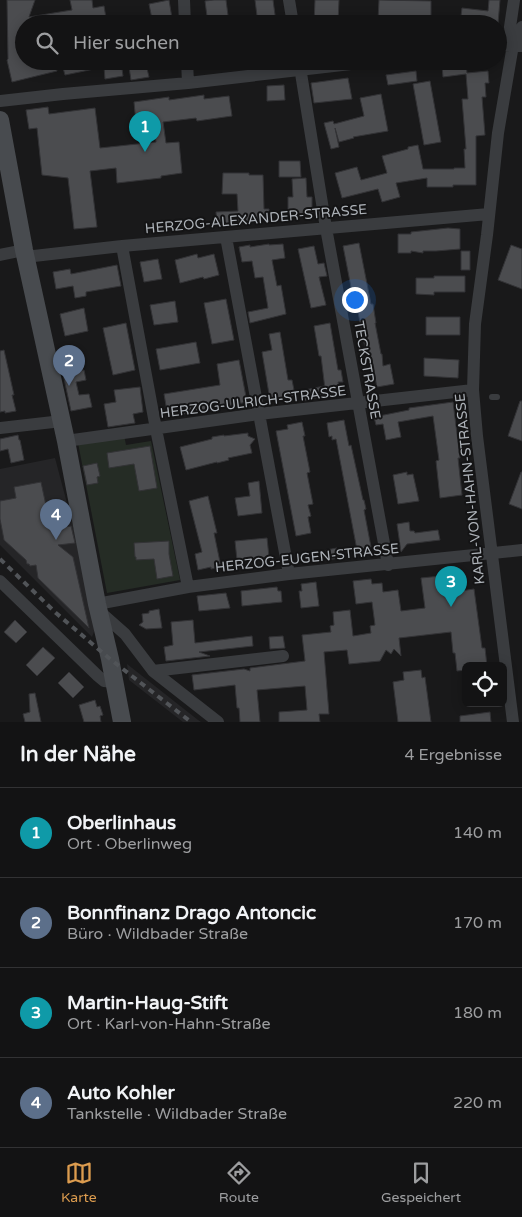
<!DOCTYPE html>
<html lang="de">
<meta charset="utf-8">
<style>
:root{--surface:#131314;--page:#202022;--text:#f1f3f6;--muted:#9d9ea0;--line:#323234;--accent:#dc9c4f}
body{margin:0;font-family:"Varela Round",sans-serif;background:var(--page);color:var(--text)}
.controls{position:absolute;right:15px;bottom:15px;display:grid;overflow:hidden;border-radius:8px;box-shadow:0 2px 12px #0003}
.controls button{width:45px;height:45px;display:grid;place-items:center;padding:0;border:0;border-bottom:1px solid var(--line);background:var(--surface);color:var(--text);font:25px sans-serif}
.you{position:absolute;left:354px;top:299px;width:18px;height:18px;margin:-12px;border:4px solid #fff;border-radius:50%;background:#1a73e8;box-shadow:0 0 0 8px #1a73e833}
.badge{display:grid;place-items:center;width:32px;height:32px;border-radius:50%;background:var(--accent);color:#fff;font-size:16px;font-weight:700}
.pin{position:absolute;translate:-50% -41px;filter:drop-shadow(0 1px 2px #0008)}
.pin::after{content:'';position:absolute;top:26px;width:18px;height:15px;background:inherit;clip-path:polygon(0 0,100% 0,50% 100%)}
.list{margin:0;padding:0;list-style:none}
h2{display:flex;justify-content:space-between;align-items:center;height:65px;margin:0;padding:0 20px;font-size:21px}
h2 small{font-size:16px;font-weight:400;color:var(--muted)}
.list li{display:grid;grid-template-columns:32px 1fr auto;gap:15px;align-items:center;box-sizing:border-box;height:90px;padding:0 20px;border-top:1px solid var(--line)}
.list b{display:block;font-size:19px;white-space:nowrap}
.list p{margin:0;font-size:16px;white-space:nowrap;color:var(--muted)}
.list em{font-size:16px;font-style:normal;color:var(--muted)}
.icon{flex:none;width:28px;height:28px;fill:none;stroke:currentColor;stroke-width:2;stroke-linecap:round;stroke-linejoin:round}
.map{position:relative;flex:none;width:522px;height:722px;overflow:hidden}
.search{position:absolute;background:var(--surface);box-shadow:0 2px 12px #0003;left:15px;right:15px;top:15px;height:55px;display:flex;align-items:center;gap:12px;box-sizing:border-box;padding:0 18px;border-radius:28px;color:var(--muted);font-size:19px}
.sheet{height:425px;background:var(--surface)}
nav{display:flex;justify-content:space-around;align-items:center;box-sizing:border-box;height:70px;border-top:1px solid var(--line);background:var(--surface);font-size:14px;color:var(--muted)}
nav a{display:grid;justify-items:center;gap:2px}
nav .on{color:var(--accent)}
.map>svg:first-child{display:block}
.built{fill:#252527}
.green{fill:#252c25}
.building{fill:#4b4c4f;stroke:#333336}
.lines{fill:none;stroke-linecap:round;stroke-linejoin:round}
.service{stroke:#3a3c3f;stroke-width:6}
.minor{stroke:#3a3c3f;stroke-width:12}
.secondary{stroke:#484b4f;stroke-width:18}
.rail{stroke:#515458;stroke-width:4;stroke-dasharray:6 5;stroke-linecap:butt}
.labels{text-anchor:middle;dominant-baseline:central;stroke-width:4;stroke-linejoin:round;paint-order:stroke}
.street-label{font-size:14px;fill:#adb2b8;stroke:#141415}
</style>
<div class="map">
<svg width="522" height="722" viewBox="0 0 522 722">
<rect width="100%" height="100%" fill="#19191a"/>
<!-- built -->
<path class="built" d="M55 458 81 556 95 629 92 637 0 545V469Z
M127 664 198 720 201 722H183L129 680Z"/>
<!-- green -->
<path class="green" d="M124 435 126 445 151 441 180 580 107 593 78 443Z"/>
<!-- building -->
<path class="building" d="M7 0H35L29 17 72 10 70 0H92L93 8 104 6 107 24H24V61H54L57 71 12 82 7 60 8 59Z
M169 0 173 24H153L149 4Z
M214 0H226L229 23 208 24 205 1Z
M255 0H273L276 22 258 24Z
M315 0H339L338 24H314Z
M379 0 431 1V22H394V20H378Z
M489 0H500L498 24H460L462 8 488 11Z
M61 61H121L123 76 105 79 104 67 65 75Z
M146 64 149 77 131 80 129 67Z
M466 64 467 73 488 71 489 83H485L486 97H482L485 135 476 136V185H453V187H427V178L396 183 400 197 382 202 378 189 342 198 335 173 357 167 361 180 387 173 382 156 408 149V147L418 145 423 169H454V168H465L464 149H466L462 99H468L466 74 443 77 442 66Z
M416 71 417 81 388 85 386 75Z
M348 78 352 99 314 103 311 83Z
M430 81 441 142 424 145 413 84Z
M284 85 285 100 267 101V86Z
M381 94 388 131 353 137 354 138 339 142 335 128 339 147 331 149 324 123 333 121 334 124 364 116 360 98Z
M204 95V99L229 96 232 116 197 121 196 118 163 122 166 143 179 142 182 173 161 176V178L117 183 116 168 90 171 97 227 74 229 68 178 42 175 37 128 29 129 26 110 48 107 49 114 95 108 100 148 156 142 153 121 136 123 134 102 169 97V100Z
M279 161H300L301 177H279Z
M223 173H249V175H263L264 209H269V220L217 224 216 212 238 211 237 194H222Z
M306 178 307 197H312V213L288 214V197H293L292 179Z
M448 228 460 229V249L436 251H423V253L411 251V253H398V234H411V232Z
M359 243 371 304H373L376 323H375L381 354H382L383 366 390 364 394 384 377 387 371 357 367 358 358 312 356 313 343 246Z
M269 244V245L283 244 285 258 272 260 277 286 281 285 286 314 250 323 248 312 268 308 263 277 255 278 252 261 242 262 239 247 250 245V247Z
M511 245 522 249V289L498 280Z
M314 246 318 264 324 263 327 276 319 277 326 305 311 308 298 249Z
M461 251H470V270H461Z
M197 254 198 258 214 254 219 275 204 279 203 277 180 283 175 260Z
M158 259 162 279 144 282 140 262Z
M117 265 121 286 86 292V296L75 298 73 286 56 289 53 272 70 269 71 274Z
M434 276H465V292H434V295L416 294V278H434Z
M226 299 234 340 212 344 204 303Z
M175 301 178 322 154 325 150 305Z
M84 308 88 331 65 336 60 314Z
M426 317H460V335H426Z
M126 323 135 370 113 375 103 328Z
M330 323 338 370H341L343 382H338L339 387 325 389 321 356H319L314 326Z
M280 332 288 380H292L295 395 270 400 262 352 272 350 269 334Z
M196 342 200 363 160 370 156 349Z
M4 350 14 395H12L16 411 5 413V411L0 412V351Z
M424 358 459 360 458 378 424 376Z
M239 360 247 402 168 417 164 394 220 385 217 364Z
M84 370 86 380 76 382 79 395 89 394 92 407 71 411 63 374Z
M324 386 326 396 302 401 300 391Z
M140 387 143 412 133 414 135 423 108 427 104 404 116 402 114 390Z
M520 401H522V441L508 436Z
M453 402 460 458H458L462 495 440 498 436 461 439 460 433 416 398 422 401 437 386 440 383 424 376 425 374 417 409 410V408Z
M344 420 349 446 351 445 363 500H364L366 509 364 510 371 547 357 550 336 439 332 440V436L329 437 327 423Z
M302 422 305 436H303L310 472 307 473 313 504 308 505 311 516 308 517 311 533 296 536 276 431 288 429 287 425Z
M248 433V436L255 439 250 445 252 453 228 458 229 460 217 463V462L186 470 180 447 212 439V437L224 435V436Z
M18 435 19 440H20L24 460 11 463 8 449 0 451V439Z
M150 446 157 488 139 491 134 464 109 468 107 453Z
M97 463 100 476 97 477 98 483 87 485 83 466Z
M407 472V475L413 474 419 501 398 504 393 475Z
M521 472H522V509L509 504Z
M259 481 262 513 238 516 235 498 250 496 248 483Z
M41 482 51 529 71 526 75 543 58 545 73 557 89 628 38 578 36 565 30 566 29 564H27L26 560 4 540 0 519V501L16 498 14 487Z
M208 496 217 533H214L221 567 211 569V567L198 570 195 554 202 552 189 501Z
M409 522 410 531H414L415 533 438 530 440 540 407 544 401 552 397 524Z
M267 538 269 557 237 560 235 541Z
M169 541V554L173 576 157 579 154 559 136 560V557H135L134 543Z
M337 548 339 558 327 560 326 550Z
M441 576V581L451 579 453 592 474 589 482 648H485L487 666H466V670L457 671 455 653H453L451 632 399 638 401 656 394 649 391 654 386 650 380 661 349 664 347 650 324 652 329 714H319L320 722H279V712L307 710 305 686 257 690 260 722H240L239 708H237L235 685 194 690 192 675 244 669 250 671V668L305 661 302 635 331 632 330 626 334 625 333 612 350 610 353 636 371 633 370 626 375 625 372 602 356 604 353 581 371 579 372 584 382 583 383 592 398 590 401 611 425 608 421 578Z
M316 582 319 606 301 608 299 591H302L301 584Z
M277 587 278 591H281L282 602 242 606 241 591Z
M226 593 230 608 199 611 197 596Z
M159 609 162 628 146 629 139 625 143 622 142 614 149 613V611Z
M15 620 27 632 16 643 4 632Z
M193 620 195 643 252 636 253 646 199 652 210 656 166 661 164 647 173 645 171 622Z
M283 636 285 648 270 649 269 637Z
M43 647 55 658 37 676 26 665Z
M421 670 422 678 425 677 431 722H398L393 682 404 680 403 672Z
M69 672 84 687 73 698 58 683Z
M35 693 41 722H25L23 714 30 712 29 694Z
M95 700 97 707 100 706 103 715 100 716 101 722H84L79 705Z
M490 712 491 722H460V716Z"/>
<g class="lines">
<!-- service -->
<path class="service" d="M492 397H497"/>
<!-- minor -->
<path class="minor" d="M184 0 185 24
M289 0 293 24
M498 45 522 46
M513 45 522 27
M187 61 188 83
M299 61 326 228 388 565
M0 101 63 94 188 83 377 61
M226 237 289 574
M122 246 156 429 188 587
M0 255 24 250
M25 257 122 246 489 214
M0 428 62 421
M66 441 259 414 473 390
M0 581 98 676 104 681 115 682
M97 604 188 587 289 574 522 550
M99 611 125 634 153 671 218 722
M153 671 283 656
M513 722 477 436 473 390 475 324 487 235 498 133 513 45 510 27 514 0"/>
<!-- secondary -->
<path class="secondary" d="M0 120 24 250 66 441 97 604 110 659 122 722"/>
<!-- rail -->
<path class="rail" d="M0 559 56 613 110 659 191 722"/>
</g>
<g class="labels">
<!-- street labels -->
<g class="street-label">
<text transform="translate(256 219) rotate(-5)">HERZOG-ALEXANDER-STRASSE</text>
<text transform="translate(367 370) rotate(80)">TECKSTRASSE</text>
<text transform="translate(253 402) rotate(-7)">HERZOG-ULRICH-STRASSE</text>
<text transform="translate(470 489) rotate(-96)">KARL-VON-HAHN-STRASSE</text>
<text transform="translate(307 558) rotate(-6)">HERZOG-EUGEN-STRASSE</text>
</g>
</g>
</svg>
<div class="controls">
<button><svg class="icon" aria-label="locate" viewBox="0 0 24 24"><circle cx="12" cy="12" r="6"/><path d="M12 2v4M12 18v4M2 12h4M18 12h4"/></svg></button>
</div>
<div class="you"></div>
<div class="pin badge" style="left:145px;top:152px;background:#0f9aa8">1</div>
<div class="pin badge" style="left:69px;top:386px;background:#5c6f8a">2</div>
<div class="pin badge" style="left:451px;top:607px;background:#0f9aa8">3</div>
<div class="pin badge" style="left:56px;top:540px;background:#5c6f8a">4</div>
<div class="search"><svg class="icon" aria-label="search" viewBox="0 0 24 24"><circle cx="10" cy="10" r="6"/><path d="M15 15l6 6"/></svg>Hier suchen</div>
</div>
<section class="sheet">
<h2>In der Nähe<small>4 Ergebnisse</small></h2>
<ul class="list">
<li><span class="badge" style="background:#0f9aa8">1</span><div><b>Oberlinhaus</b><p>Ort · Oberlinweg</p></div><em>140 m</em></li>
<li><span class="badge" style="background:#5c6f8a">2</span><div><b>Bonnfinanz Drago Antoncic</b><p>Büro · Wildbader Straße</p></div><em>170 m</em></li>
<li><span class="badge" style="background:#0f9aa8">3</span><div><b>Martin-Haug-Stift</b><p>Ort · Karl-von-Hahn-Straße</p></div><em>180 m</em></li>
<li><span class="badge" style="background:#5c6f8a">4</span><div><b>Auto Kohler</b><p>Tankstelle · Wildbader Straße</p></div><em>220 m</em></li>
</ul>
</section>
<nav>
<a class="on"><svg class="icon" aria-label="map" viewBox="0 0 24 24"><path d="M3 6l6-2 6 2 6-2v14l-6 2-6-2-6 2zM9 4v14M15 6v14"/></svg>Karte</a>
<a><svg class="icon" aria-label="directions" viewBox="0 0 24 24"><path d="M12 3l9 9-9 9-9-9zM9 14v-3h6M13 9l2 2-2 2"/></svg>Route</a>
<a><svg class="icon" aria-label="saved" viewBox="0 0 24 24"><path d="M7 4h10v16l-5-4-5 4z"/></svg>Gespeichert</a>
</nav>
